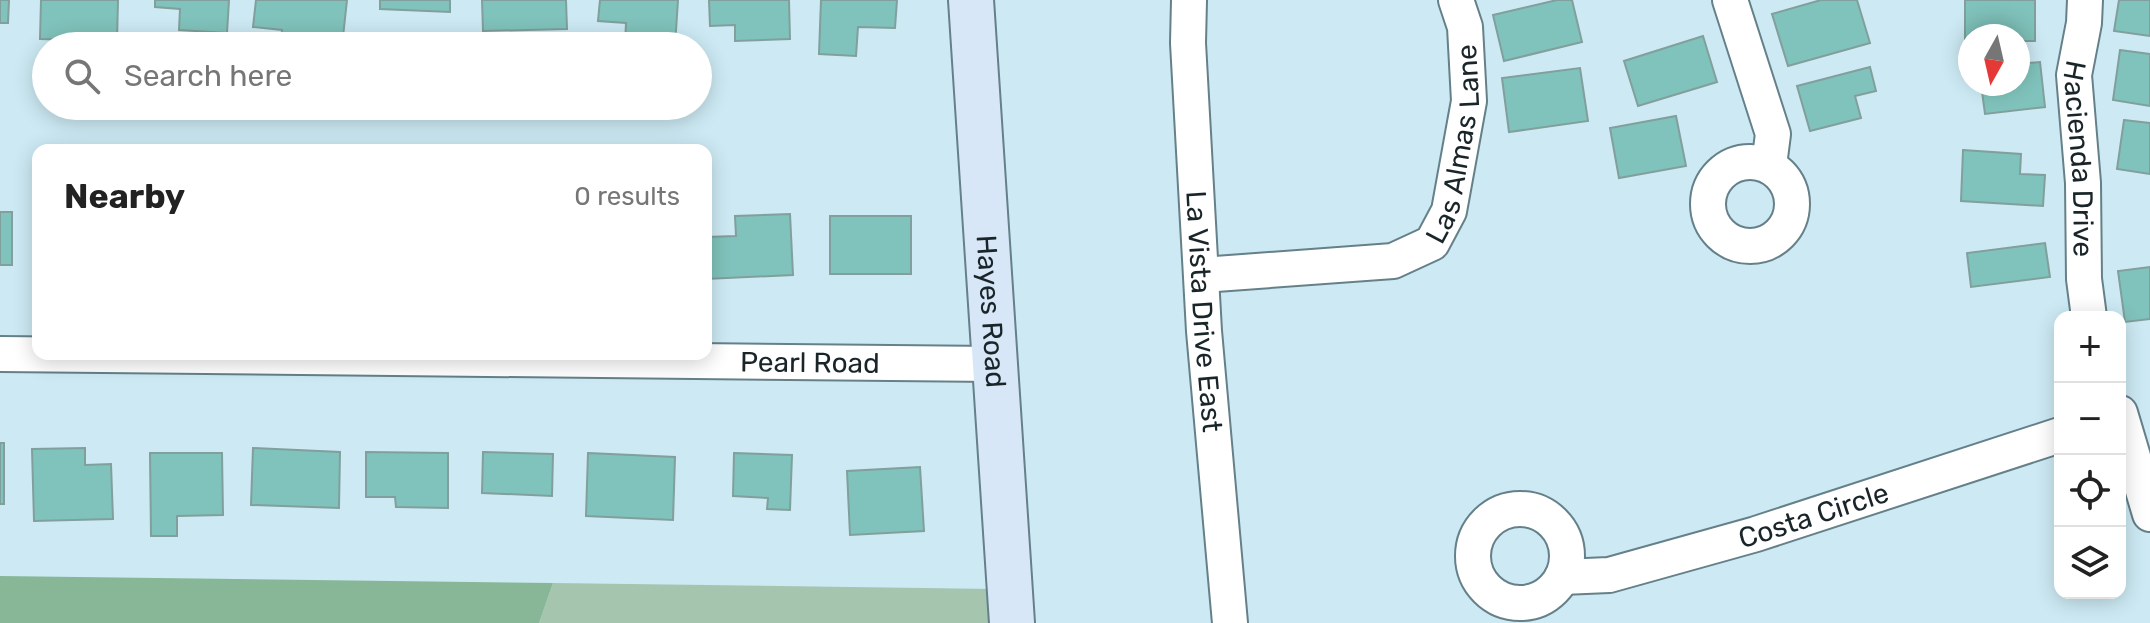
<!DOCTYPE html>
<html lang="en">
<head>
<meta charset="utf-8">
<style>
  body { margin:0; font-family:Rubik,sans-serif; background:#f6f6f6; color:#222 }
  .controls { position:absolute; right:24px; bottom:24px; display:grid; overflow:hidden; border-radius:16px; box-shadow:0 4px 20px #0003 }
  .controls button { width:72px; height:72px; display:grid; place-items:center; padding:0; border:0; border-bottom:2px solid #e0e0e0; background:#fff; color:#222; font:40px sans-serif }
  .compass { position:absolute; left:1958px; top:24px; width:72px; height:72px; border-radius:50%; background:#fff; box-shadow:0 4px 20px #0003; rotate:188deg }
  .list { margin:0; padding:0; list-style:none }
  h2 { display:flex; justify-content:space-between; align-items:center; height:104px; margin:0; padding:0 32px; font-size:34px }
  h2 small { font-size:26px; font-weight:400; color:#767676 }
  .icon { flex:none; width:44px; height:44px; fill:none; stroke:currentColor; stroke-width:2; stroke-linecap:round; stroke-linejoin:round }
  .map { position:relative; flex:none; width:2150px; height:623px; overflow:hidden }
  .search { position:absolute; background:#fff; box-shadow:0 4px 20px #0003; left:32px; top:32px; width:680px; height:88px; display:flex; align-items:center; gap:20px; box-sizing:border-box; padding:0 28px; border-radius:44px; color:#767676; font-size:30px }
  .panel { position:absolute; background:#fff; box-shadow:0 4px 20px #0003; left:32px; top:144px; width:680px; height:216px; border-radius:16px }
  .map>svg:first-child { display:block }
  .green { fill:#a5c5af }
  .forest { fill:#87b797 }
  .building { fill:#80c3bc; stroke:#819f9c; stroke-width:2 }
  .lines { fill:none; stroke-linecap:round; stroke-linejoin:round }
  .street-casing { stroke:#658089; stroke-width:38 }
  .secondary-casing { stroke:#658089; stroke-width:48 }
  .street { stroke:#fff; stroke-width:34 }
  .secondary { stroke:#d7e7f8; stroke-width:44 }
  .labels { text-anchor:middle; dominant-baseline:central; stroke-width:6; stroke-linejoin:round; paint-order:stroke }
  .street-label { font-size:28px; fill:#1a2529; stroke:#fff }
</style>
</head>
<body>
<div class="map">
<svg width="2150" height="623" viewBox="0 0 2150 623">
  <rect width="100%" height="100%" fill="#cdeaf4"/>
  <!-- green -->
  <path class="green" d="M553 583 994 589 996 623H539Z"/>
  <!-- forest -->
  <path class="forest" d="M0 576 553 583 539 623H0Z"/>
  <!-- building -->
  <path class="building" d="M0 0H9L8 23H0Z
    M41 0H118L117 41 40 39Z
    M155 0H229L227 33 179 30 180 9 155 7Z
    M256 0H347L342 46H280L282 30 253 27Z
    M380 0H450V12L380 9Z
    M482 0H566L567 29 483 31Z
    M600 0H678L675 46 625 44 626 23 598 21Z
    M709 0H789L790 39 735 41V25L710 26Z
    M821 0H897L895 28 858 27 856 56 819 54Z
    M1557 0H1572L1582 42 1504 61 1493 15Z
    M1821 0H1857L1870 43 1788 66 1772 14Z
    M1965 0H2035V41H2018V36H1970V42H1965Z
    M2119 0H2150V36L2114 31Z
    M1703 36 1717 82 1638 106 1624 61Z
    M2120 50 2150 54V106L2113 100Z
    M2040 62 2045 107 1985 114 1981 84H2018V64Z
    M1870 67 1876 91 1855 96 1861 118 1810 131 1797 86Z
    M1580 68 1588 121 1509 132 1502 78Z
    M1676 116 1686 166 1619 178 1610 128Z
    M2124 120 2150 123V174L2117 169Z
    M1963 150 2021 154 2020 174 2045 175 2043 206 1961 201Z
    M0 212H12V265H0Z
    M790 214 793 275 706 279V237L736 236 735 216Z
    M35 215H38V270H36Z
    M830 216H911V274H830Z
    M2045 243 2050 277 1971 287 1967 253Z
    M2150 267V319L2125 322 2118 271Z
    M0 443H4V504H0Z
    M85 448V465L111 464 113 519 34 521 32 449Z
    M253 448 340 452 339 508 251 505Z
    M366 452 448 453V508L396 507 395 497H366Z
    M483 452 553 454 552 496 482 493Z
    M150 453H222L223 515 177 516V536H151Z
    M588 453 675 457 673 520 586 516Z
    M734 453 792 455 790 510 767 509 768 498 733 496Z
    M920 467 924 531 850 535 847 471Z"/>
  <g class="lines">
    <!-- street casing -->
    <g class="street-casing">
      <g id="street">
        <path id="s1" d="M1189 0 1188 43 1204 331 1230 623"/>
        <path d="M1730 0 1773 134 1769 165"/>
        <path id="s2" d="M2085 0 2084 23 2074 75 2083 183 2084 279 2089 317"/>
        <circle cx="1750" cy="204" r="42"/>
        <path id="s3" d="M1202 275 1393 261 1432 243 1449 211 1469 101 1465 27 1456 0"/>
        <path id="s4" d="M0 354 995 364"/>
        <path d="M2120 413 2150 514"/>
        <circle cx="1520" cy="556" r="47"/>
        <path id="s5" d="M1562 577 1609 575 1756 534 2060 435"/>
      </g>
    </g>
    <!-- secondary casing -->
    <g class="secondary-casing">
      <g id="secondary">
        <path id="s6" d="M971 0 1012 623"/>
      </g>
    </g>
    <!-- street -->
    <use href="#street" class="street"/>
    <!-- secondary -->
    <use href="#secondary" class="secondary"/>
  </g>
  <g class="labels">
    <!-- street labels -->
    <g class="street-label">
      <text stroke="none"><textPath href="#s3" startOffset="338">Las Almas Lane</textPath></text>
      <text stroke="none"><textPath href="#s2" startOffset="160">Hacienda Drive</textPath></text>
      <text stroke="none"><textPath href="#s6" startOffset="312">Hayes Road</textPath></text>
      <text stroke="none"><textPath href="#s1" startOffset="312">La Vista Drive East</textPath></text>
      <text stroke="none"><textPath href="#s4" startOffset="810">Pearl Road</textPath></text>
      <text stroke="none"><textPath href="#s5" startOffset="260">Costa Circle</textPath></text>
    </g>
  </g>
</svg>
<div class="controls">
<button>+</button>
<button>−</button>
<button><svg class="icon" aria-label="locate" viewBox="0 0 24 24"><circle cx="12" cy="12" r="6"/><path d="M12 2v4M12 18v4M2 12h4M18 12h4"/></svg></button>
<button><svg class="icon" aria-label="layers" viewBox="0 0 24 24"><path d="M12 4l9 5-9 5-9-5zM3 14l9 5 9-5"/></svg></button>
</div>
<svg class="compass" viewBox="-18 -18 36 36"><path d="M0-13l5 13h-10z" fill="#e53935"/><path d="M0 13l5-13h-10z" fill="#767676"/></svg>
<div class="search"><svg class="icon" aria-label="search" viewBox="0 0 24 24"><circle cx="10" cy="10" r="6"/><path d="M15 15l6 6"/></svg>Search here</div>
<section class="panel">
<h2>Nearby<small>0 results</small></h2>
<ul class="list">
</ul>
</section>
</div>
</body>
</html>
